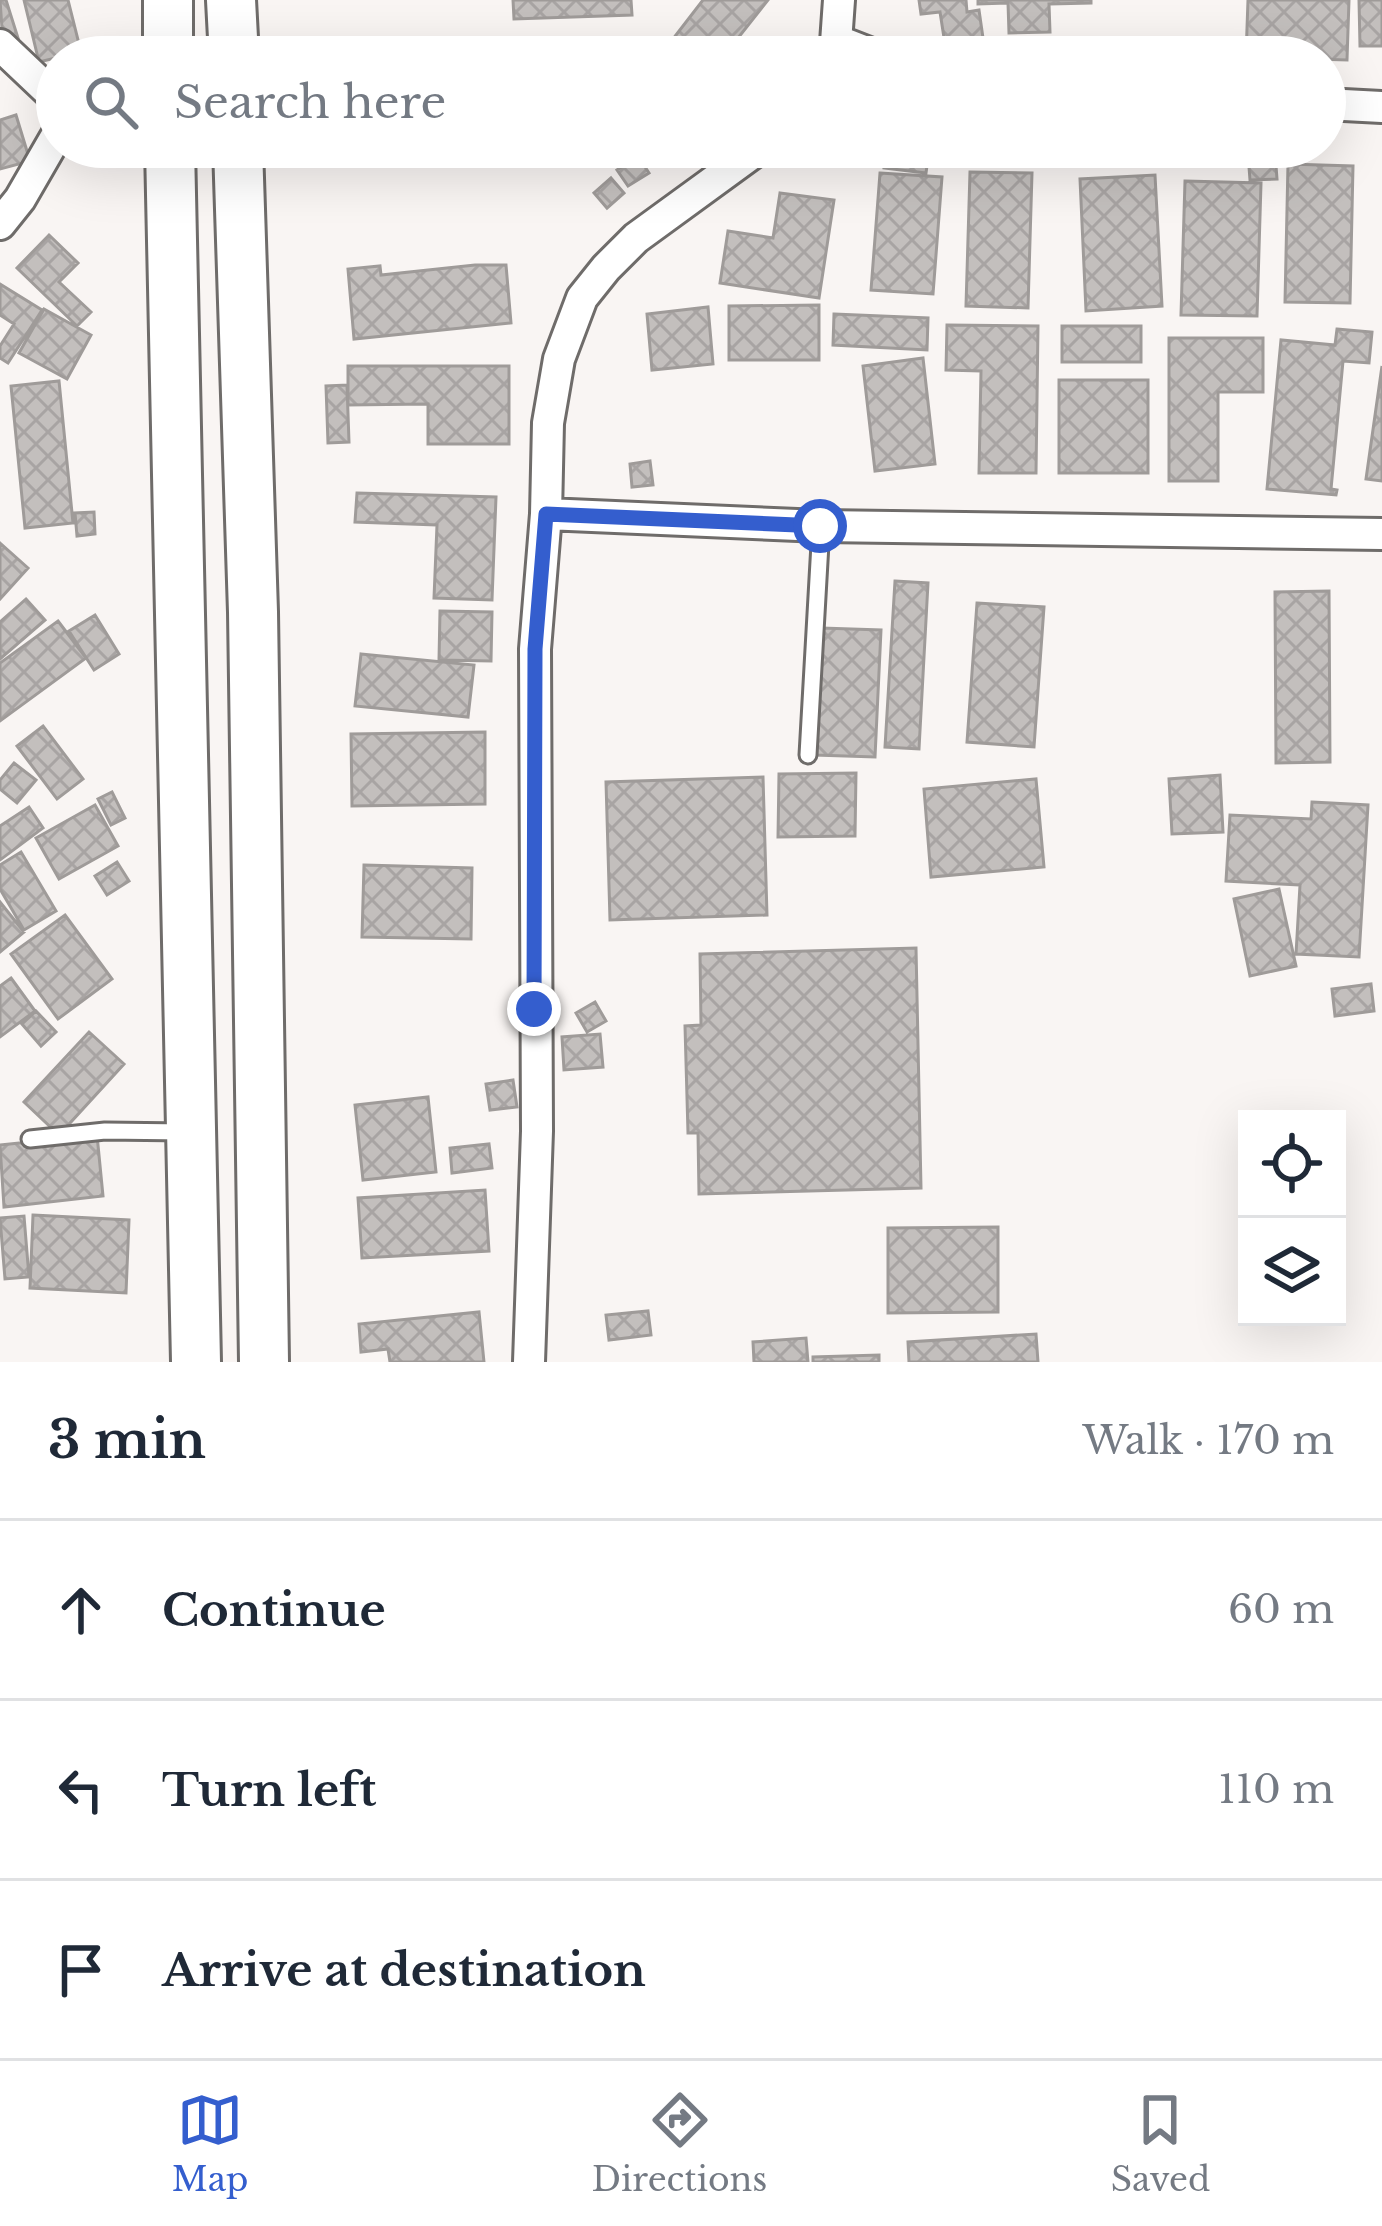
<!DOCTYPE html>
<html lang="en">
<head>
<meta charset="utf-8">
<style>
  body { margin:0; font-family:"Libre Baskerville",serif; background:#f2f2f3; color:#1f2937 }
  .controls { position:absolute; right:36px; bottom:36px; display:grid; overflow:hidden; border-radius:0px; box-shadow:0 12px 48px #0002 }
  .controls button { width:108px; height:108px; display:grid; place-items:center; padding:0; border:0; border-bottom:3px solid #e0e1e3; background:#fff; color:#1f2937; font:60px sans-serif }
  .stop { position:absolute; width:36px; height:36px; margin:-27px; border:9px solid #345ece; border-radius:50%; background:#fff }
  .stop.end { background:#345ece; border-color:#fff; box-shadow:0 3px 12px #0008 }
  .list { margin:0; padding:0; list-style:none }
  h2 { display:flex; justify-content:space-between; align-items:center; height:156px; margin:0; padding:0 48px; font-size:51px }
  h2 small { font-size:39px; font-weight:400; color:#747a83 }
  .list li { display:grid; grid-template-columns:78px 1fr auto; gap:36px; align-items:center; box-sizing:border-box; height:180px; padding:0 48px; border-top:3px solid #e0e1e3 }
  .list b { display:block; font-size:45px; white-space:nowrap }
  .list em { font-size:39px; font-style:normal; color:#747a83 }
  .icon { flex:none; width:66px; height:66px; fill:none; stroke:currentColor; stroke-width:2; stroke-linecap:round; stroke-linejoin:round }
  .map { position:relative; flex:none; width:1382px; height:1362px; overflow:hidden }
  .search { position:absolute; background:#fff; box-shadow:0 12px 48px #0002; left:36px; right:36px; top:36px; height:132px; display:flex; align-items:center; gap:30px; box-sizing:border-box; padding:0 42px; border-radius:66px; color:#747a83; font-size:45px }
  .sheet { height:696px; background:#fff }
  nav { display:flex; justify-content:space-around; align-items:center; box-sizing:border-box; height:168px; border-top:3px solid #e0e1e3; background:#fff; font-size:33px; color:#747a83 }
  nav a { display:grid; justify-items:center; gap:6px }
  nav .on { color:#345ece }
  .map>svg:first-child { display:block }
  .building { fill:url(#building-cross-hatch); stroke:#9f9b99; stroke-width:3 }
  .lines { fill:none; stroke-linecap:round; stroke-linejoin:round }
  .service-casing { stroke:#6f6c6a; stroke-width:21 }
  .minor-casing { stroke:#6f6c6a; stroke-width:36 }
  .primary-casing { stroke:#6f6c6a; stroke-width:54 }
  .service { stroke:#fff; stroke-width:15 }
  .minor { stroke:#fff; stroke-width:30 }
  .primary { stroke:#fff; stroke-width:48 }
  .route { stroke:#345ece; stroke-width:15 }
</style>
</head>
<body>
<div class="map">
<svg width="1382" height="1362" viewBox="0 0 1382 1362">
  <defs>
    <pattern id="building-cross-hatch" width="8" height="8" patternUnits="userSpaceOnUse" patternTransform="scale(3)"><rect width="8" height="8" fill="#c3bfbd"/><path d="M0 0l8 8M0 8l8-8" fill="none" stroke="#a8a4a3"/></pattern>
  </defs>
  <rect width="100%" height="100%" fill="#f9f5f3"/>
  <!-- building -->
  <path class="building" d="M0 0H6L18 38 3 43Z
    M24 0H68L81 52 39 62Z
    M513 0H631L632 15 514 19Z
    M703 0H768L723 57H659Z
    M919 0H966L967 12 979 10 983 38 945 44 940 12 921 14Z
    M978 0H1091V3L1049 4 1050 32 1009 33 1008 3 978 4Z
    M1248 0H1349L1347 60 1246 57Z
    M1359 0H1382V46H1360Z
    M16 115 30 161 0 169V120Z
    M886 152 928 158 926 173 884 168Z
    M1275 152 1277 179 1250 180 1248 154Z
    M638 156 649 173 628 186 617 170Z
    M1288 164 1353 166 1350 303 1285 302Z
    M970 172 1032 173 1028 308 966 306Z
    M880 173 942 177 933 294 871 290Z
    M1155 175 1162 306 1086 311 1080 179Z
    M611 178 624 193 607 208 594 193Z
    M1185 181 1261 183 1257 316 1181 315Z
    M780 193 834 200 819 298 720 283 728 231 773 238Z
    M49 235 78 263 59 282 91 312 77 326 17 268Z
    M475 265H506L511 323 354 339 348 269 380 266 381 275Z
    M0 284 42 310 8 363 0 358V346L14 324 0 315Z
    M819 305V360H729V306Z
    M708 307 713 364 652 370 647 314Z
    M44 309 91 335 67 379 19 353Z
    M834 314 928 318 927 350 833 345Z
    M947 325 1038 326 1036 473H979L981 371 946 370Z
    M1062 326H1141V362H1062Z
    M1337 329 1372 332 1369 363 1343 361 1331 489 1337 490 1336 495 1267 489 1281 340 1335 345Z
    M1169 338H1263V392H1218V481H1169Z
    M923 358 935 464 875 471 863 366Z
    M348 366H509V444H428V404L348 405Z
    M1382 366V481L1366 479Z
    M1059 380H1148V473H1059Z
    M59 381 73 523 25 528 11 386Z
    M347 385 349 442 328 443 326 386Z
    M650 461 653 485 632 487 630 464Z
    M357 493 496 497 492 600 434 598 437 525 355 522Z
    M94 512 95 534 77 536 75 513Z
    M0 543 28 568 0 599Z
    M895 581 928 583 919 749 885 747Z
    M1329 591 1330 762 1276 763 1275 592Z
    M26 599 45 620 0 659V622Z
    M977 603 1044 607 1034 747 967 742Z
    M440 611 492 612 491 661 439 660Z
    M95 615 119 654 94 670 69 631Z
    M58 621 86 658 0 721V663Z
    M821 628 881 630 875 757 815 755Z
    M361 654 474 665 468 717 355 706Z
    M43 726 83 779 57 799 17 746Z
    M485 732V804L352 806 351 734Z
    M14 763 36 780 17 803 0 789V780Z
    M856 773 855 836 778 837 779 774Z
    M1220 775 1223 832 1172 834 1169 779Z
    M763 777 767 915 610 920 606 782Z
    M1036 779 1044 867 931 877 924 789Z
    M112 792 125 818 111 825 98 799Z
    M1312 802 1368 805 1359 957 1296 954 1300 885 1226 881 1230 815 1311 819Z
    M95 805 118 846 59 879 36 838Z
    M29 807 43 828 0 860V826Z
    M21 852 56 911 24 930 0 889V865Z
    M117 862 129 881 107 895 95 876Z
    M364 865 472 868 471 939 362 937Z
    M1279 889 1296 966 1250 976 1234 899Z
    M0 902 24 932 0 952Z
    M65 915 112 979 58 1019 11 954Z
    M916 948 921 1188 699 1194 698 1133H688L685 1026 701 1025 700 954Z
    M11 978 35 1011 0 1037V986Z
    M1371 984 1374 1011 1335 1016 1332 989Z
    M595 1002 606 1021 587 1032 576 1013Z
    M36 1011 56 1032 41 1046 22 1024Z
    M89 1032 124 1064 59 1135 24 1102Z
    M600 1034 603 1067 564 1070 562 1037Z
    M513 1080 517 1107 490 1110 486 1084Z
    M428 1097 436 1172 363 1180 355 1105Z
    M97 1135 103 1196 4 1207 0 1145Z
    M489 1144 492 1168 452 1173 450 1148Z
    M485 1190 489 1251 362 1258 358 1198Z
    M33 1215 129 1220 126 1293 30 1288Z
    M24 1216 29 1277 5 1279 0 1218Z
    M998 1227V1312L888 1313V1228Z
    M648 1311 651 1335 609 1340 606 1315Z
    M479 1312 484 1362H390L388 1349 361 1352 359 1324Z
    M1036 1334 1038 1362H909L908 1342Z
    M806 1338 808 1362H754L753 1342Z
    M879 1355V1362H813V1357Z"/>
  <g class="lines">
    <!-- service casing -->
    <g class="service-casing">
      <path id="service" d="M808 755 821 526
        M30 1139 105 1131 186 1132"/>
    </g>
    <!-- minor casing -->
    <g class="minor-casing">
      <path id="minor" d="M838 41 879 57
        M0 45 57 99
        M835 57 839 0
        M1325 104 1382 107
        M0 224 20 199 57 135
        M546 514 821 526 1382 534
        M529 1362 537 1131 535 649 546 514 548 423 559 359 582 298 606 268 636 238 761 147"/>
    </g>
    <!-- primary casing -->
    <g class="primary-casing">
      <path id="primary" d="M231 0 234 57
        M168 57V0
        M170 147 196 1362
        M238 147 253 612 264 1362"/>
    </g>
    <!-- service -->
    <use href="#service" class="service"/>
    <!-- minor -->
    <use href="#minor" class="minor"/>
    <!-- primary -->
    <use href="#primary" class="primary"/>
  </g>
  <g class="lines">
    <!-- route -->
    <path class="route" d="M534 1009 535 649 546 514 820 526"/>
  </g>
</svg>
<div class="controls">
<button><svg class="icon" aria-label="locate" viewBox="0 0 24 24"><circle cx="12" cy="12" r="6"/><path d="M12 2v4M12 18v4M2 12h4M18 12h4"/></svg></button>
<button><svg class="icon" aria-label="layers" viewBox="0 0 24 24"><path d="M12 4l9 5-9 5-9-5zM3 14l9 5 9-5"/></svg></button>
</div>
<div class="stop" style="left:820px;top:526px"></div>
<div class="stop end" style="left:534px;top:1009px"></div>
<div class="search"><svg class="icon" aria-label="search" viewBox="0 0 24 24"><circle cx="10" cy="10" r="6"/><path d="M15 15l6 6"/></svg>Search here</div>
</div>
<section class="sheet">
<h2>3 min<small>Walk · 170 m</small></h2>
<ul class="list">
<li><svg class="icon" aria-label="ahead" viewBox="0 0 24 24"><path d="M12 20V5M6 11l6-6 6 6"/></svg><div><b>Continue</b></div><em>60 m</em></li>
<li><svg class="icon" aria-label="left" viewBox="0 0 24 24"><path d="M17 20v-9H6M10 6l-5 5 5 5"/></svg><div><b>Turn left</b></div><em>110 m</em></li>
<li><svg class="icon" aria-label="arrive" viewBox="0 0 24 24"><path d="M6 21V4h12l-3 4 3 4H6"/></svg><div><b>Arrive at destination</b></div></li>
</ul>
</section>
<nav>
<a class="on"><svg class="icon" aria-label="map" viewBox="0 0 24 24"><path d="M3 6l6-2 6 2 6-2v14l-6 2-6-2-6 2zM9 4v14M15 6v14"/></svg>Map</a>
<a><svg class="icon" aria-label="directions" viewBox="0 0 24 24"><path d="M12 3l9 9-9 9-9-9zM9 14v-3h6M13 9l2 2-2 2"/></svg>Directions</a>
<a><svg class="icon" aria-label="saved" viewBox="0 0 24 24"><path d="M7 4h10v16l-5-4-5 4z"/></svg>Saved</a>
</nav>
</body>
</html>
